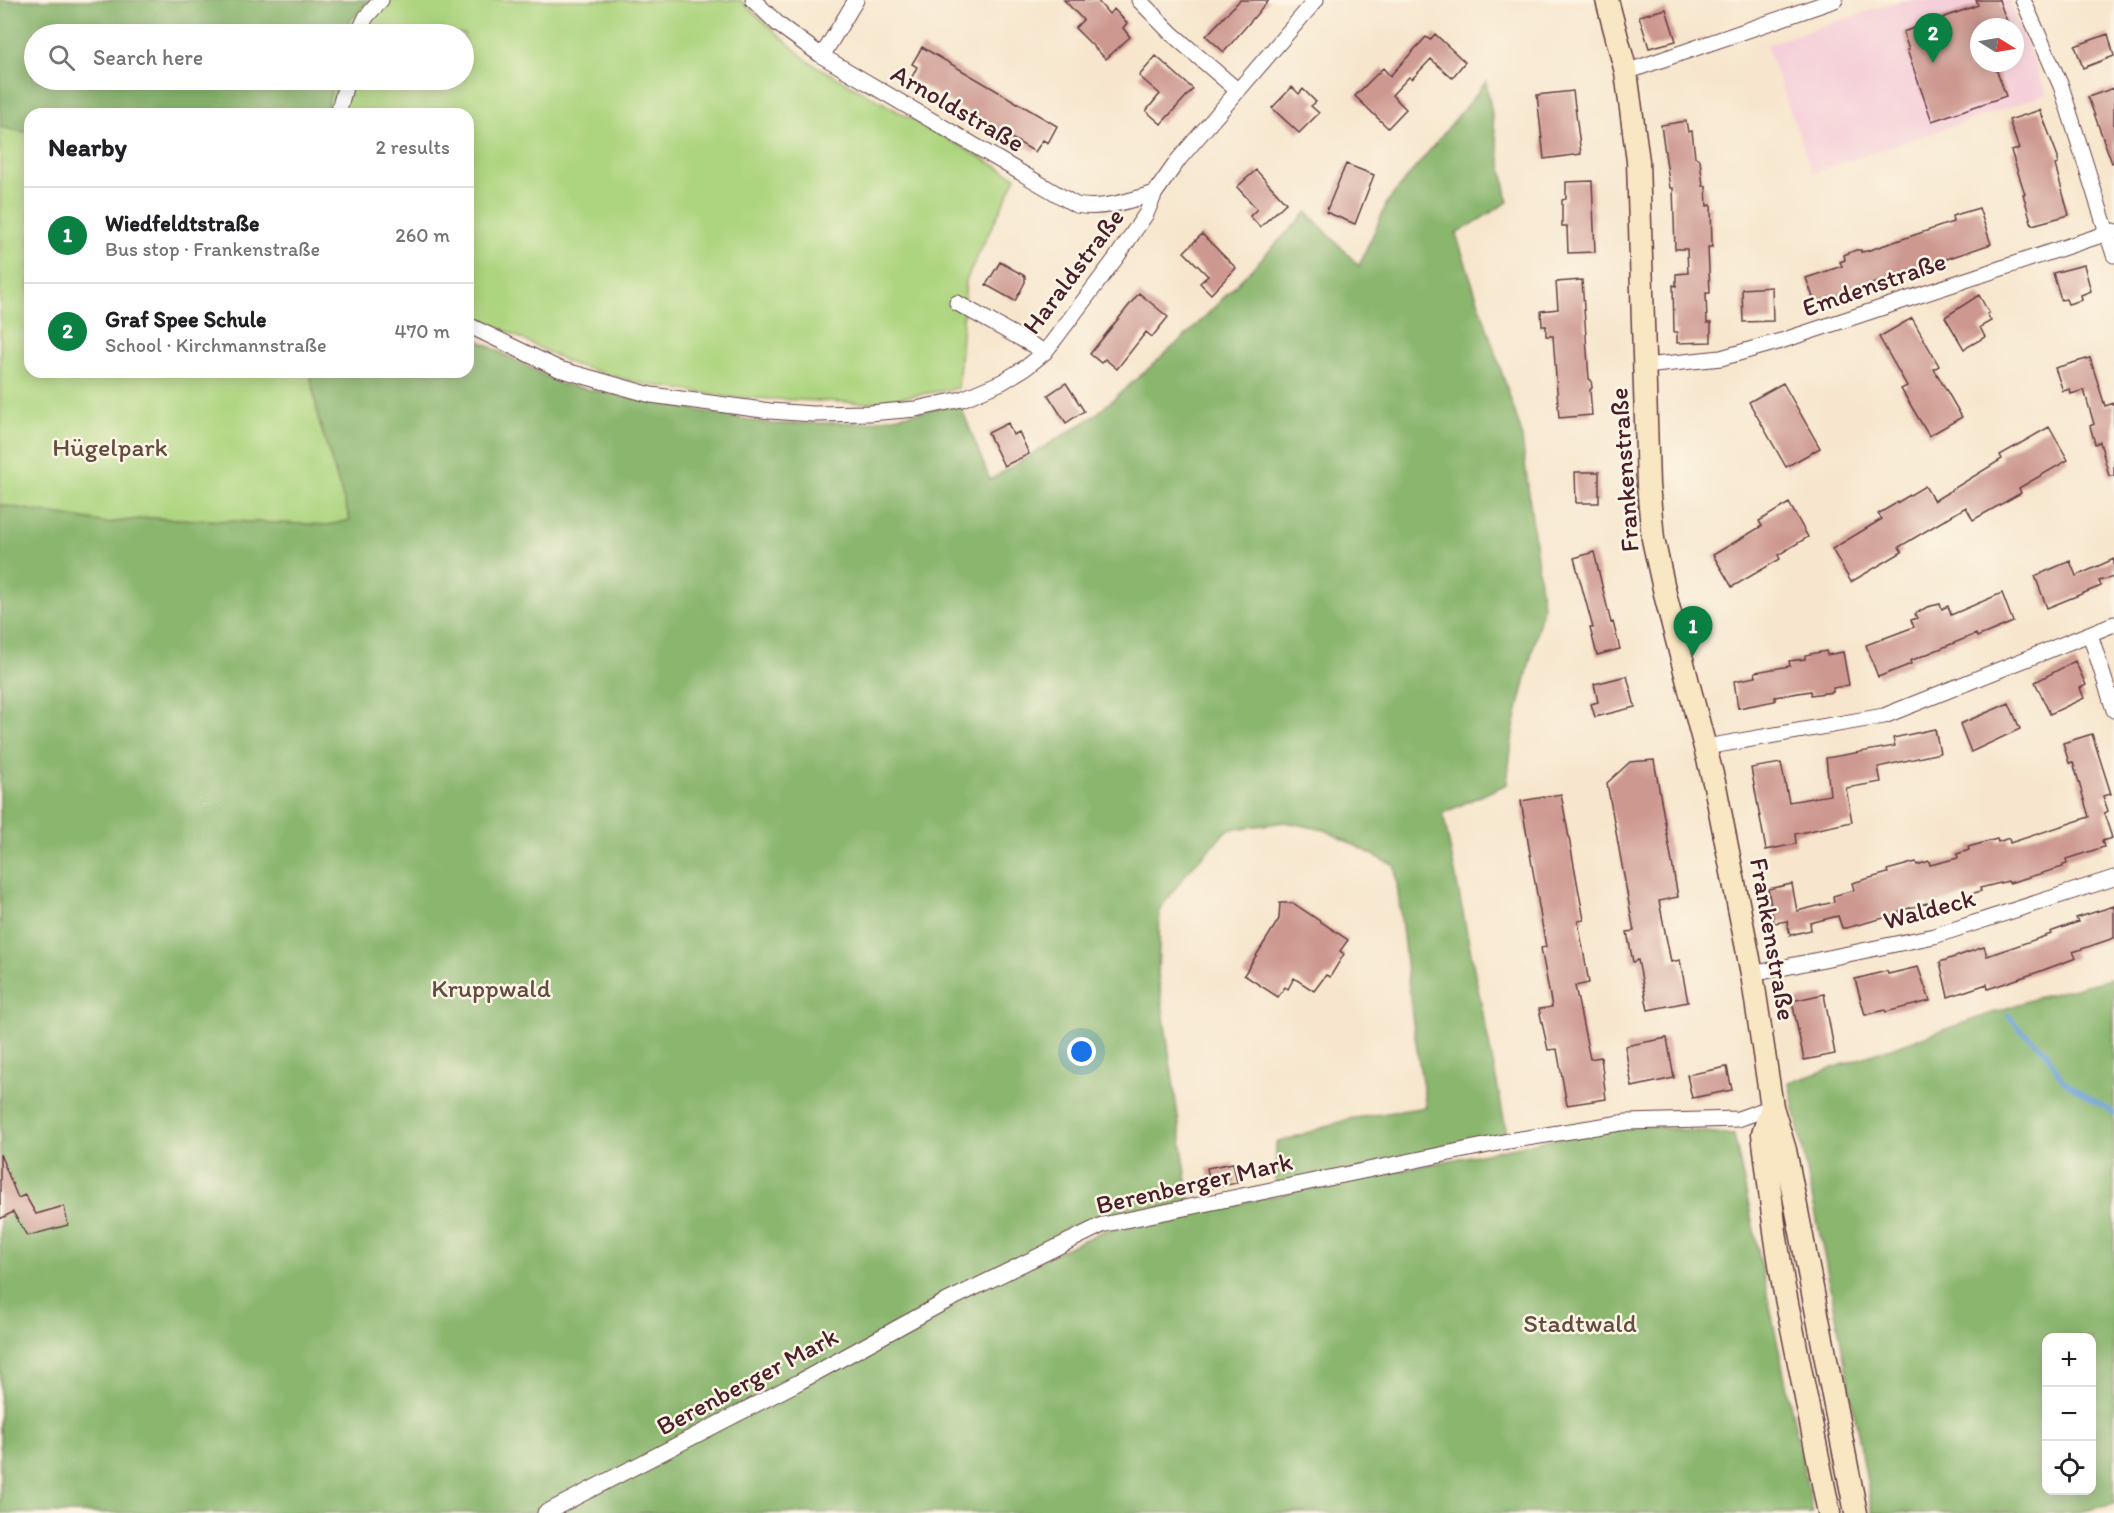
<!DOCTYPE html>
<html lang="en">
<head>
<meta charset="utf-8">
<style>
  body { margin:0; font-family:Itim,sans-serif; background:#f2f2f2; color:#202124 }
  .controls { position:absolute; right:18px; bottom:18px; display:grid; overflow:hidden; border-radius:12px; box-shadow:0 3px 15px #0003 }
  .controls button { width:54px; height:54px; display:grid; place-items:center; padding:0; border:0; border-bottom:2px solid #e0e0e0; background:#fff; color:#202124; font:30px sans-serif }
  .compass { position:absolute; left:1970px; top:18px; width:54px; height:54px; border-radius:50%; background:#fff; box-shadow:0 3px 15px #0003; rotate:101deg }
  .you { position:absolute; left:1082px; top:1052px; width:21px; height:21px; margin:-15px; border:4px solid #fff; border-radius:50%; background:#1a73e8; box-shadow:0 0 0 9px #1a73e833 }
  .badge { display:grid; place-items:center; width:39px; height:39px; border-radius:50%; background:#0b8043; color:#fff; font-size:20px; font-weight:700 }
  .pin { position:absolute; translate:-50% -50px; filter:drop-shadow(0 2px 3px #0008) }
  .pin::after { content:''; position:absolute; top:32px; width:21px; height:18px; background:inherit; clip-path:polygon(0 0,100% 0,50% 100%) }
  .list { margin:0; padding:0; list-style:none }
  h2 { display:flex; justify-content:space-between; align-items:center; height:78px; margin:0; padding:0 24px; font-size:26px }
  h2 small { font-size:20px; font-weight:400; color:#757577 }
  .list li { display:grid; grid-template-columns:39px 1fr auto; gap:18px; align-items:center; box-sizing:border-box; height:96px; padding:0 24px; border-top:2px solid #e0e0e0 }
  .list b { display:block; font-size:22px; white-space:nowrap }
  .list p { margin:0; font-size:20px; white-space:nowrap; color:#757577 }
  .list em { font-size:20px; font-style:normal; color:#757577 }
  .icon { flex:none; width:33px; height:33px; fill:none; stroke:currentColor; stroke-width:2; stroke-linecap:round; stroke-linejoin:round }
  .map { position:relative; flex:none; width:2114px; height:1513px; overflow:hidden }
  .search { position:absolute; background:#fff; box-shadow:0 3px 15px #0003; left:24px; top:24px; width:450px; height:66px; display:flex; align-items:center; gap:15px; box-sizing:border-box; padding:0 21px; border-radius:33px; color:#757577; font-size:22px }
  .panel { position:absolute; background:#fff; box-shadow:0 3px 15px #0003; left:24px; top:108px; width:450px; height:270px; border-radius:18px }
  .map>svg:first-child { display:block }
  .built { fill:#f5cfd9; fill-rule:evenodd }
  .green { fill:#add57f; stroke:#7c7a55; stroke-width:1.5 }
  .forest { fill:#8ab66e; stroke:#6a6a4c; stroke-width:1.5; fill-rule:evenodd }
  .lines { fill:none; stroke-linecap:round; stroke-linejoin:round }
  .stream { stroke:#6ba1d8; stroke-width:5 }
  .building { fill:#cd9890 }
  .street-casing { stroke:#643d43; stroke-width:17 }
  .secondary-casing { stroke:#643d43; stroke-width:25 }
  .street { stroke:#fff; stroke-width:15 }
  .secondary { stroke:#f9e7c3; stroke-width:22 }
  .labels { text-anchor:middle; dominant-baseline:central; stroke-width:5; stroke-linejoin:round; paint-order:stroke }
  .street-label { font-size:26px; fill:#4a1f2b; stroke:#fcf5e5 }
  .park-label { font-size:26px; fill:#634c40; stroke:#fcf5e5 }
</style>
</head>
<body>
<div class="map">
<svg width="2114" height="1513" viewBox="0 0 2114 1513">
  <rect width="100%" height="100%" fill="#fcf5e5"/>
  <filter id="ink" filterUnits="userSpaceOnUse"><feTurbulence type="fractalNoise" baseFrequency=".0167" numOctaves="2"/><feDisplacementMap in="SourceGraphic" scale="12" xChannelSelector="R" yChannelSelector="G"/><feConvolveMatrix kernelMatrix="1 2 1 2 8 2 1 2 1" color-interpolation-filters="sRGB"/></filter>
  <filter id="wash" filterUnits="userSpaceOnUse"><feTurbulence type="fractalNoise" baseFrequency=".008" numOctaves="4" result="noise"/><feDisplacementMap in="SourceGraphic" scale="24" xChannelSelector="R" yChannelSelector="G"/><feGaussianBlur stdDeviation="1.35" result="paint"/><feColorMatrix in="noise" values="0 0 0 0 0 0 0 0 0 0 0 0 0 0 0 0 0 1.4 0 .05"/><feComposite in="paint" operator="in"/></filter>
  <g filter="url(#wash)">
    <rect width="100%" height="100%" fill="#f7e6cd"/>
    <!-- built -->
    <path class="built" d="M1902 0H2009L2047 94 1813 173 1766 45ZM1979 27H2015V63H1979Z"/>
    <!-- green -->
    <path class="green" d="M369 0H740L809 62 1016 177 966 280 958 388 869 403 729 397 638 383 572 364 468 312V114H325L334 80H464V34H346L350 20Z
      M0 127 30 133V372H310L319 421 351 520 329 525 148 518 107 523 0 505Z"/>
    <!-- forest -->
    <path class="forest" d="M0 0H369L350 20 346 34H34V80H334L325 114H30V133L0 127Z
      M1486 82 1508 202 1456 234 1521 431 1543 607 1513 731 1507 784 1443 813 1508 1139 1275 1187 1276 1143 1349 1119 1426 1107 1413 1024 1395 866 1325 830 1285 822 1228 830 1189 870 1160 909 1158 974 1190 1203 1101 1221 941 1306 1103 1231 1627 1124 1734 1135 1813 1513H0V505L107 523 148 518 329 525 350 520 319 421 310 372H468V335L561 384 770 424 868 422 960 404 990 480 1093 417 1191 331 1307 212 1359 266 1388 201Z
      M2114 978V1504L2075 1513H1873L1831 1289 1789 1083 2036 998ZM2046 1338H2092V1490H2046Z"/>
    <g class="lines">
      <!-- stream -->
      <path class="stream" d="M2008 1015 2021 1030 2045 1050 2063 1081 2114 1113"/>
    </g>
    <g id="blocks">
      <!-- building -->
      <path class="building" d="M1064 0H1097L1109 14 1114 9 1127 23 1123 28 1130 37 1106 59 1075 28 1083 20Z
        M1240 0H1269L1224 52 1206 36Z
        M1976 0H1999L2009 27H1979V63H1994L2006 96 1932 121 1907 50H1909L1903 32 1978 5Z
        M1666 9 1676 41 1649 48 1639 16Z
        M1435 34 1465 62 1452 78 1431 59 1412 79 1409 77 1392 95 1406 109 1388 128 1355 96 1383 68 1390 76 1426 37 1430 40Z
        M2108 34 2114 56 2083 68 2075 46Z
        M922 47 1057 126 1048 143 1043 140 1035 152 911 79 917 67 912 64Z
        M1156 56 1193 89 1161 124 1146 111 1160 94 1139 76Z
        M1292 87 1299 94 1303 89 1316 102 1311 106 1319 113 1299 133 1272 108Z
        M2114 88V162L2112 163 2088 97Z
        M1573 91 1581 154 1544 159 1537 95Z
        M2040 110 2058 157V164L2055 165 2069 215 2032 225 2023 194H2025L2011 151 2019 149 2009 120Z
        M1686 121 1688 132 1692 131 1695 157 1700 160 1703 186H1706L1707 206 1711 205 1712 247H1708L1710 293H1706L1707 323H1711V342L1677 343V332H1674L1673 285 1676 286V274L1688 273 1687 249H1675L1673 188H1670L1661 125Z
        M1346 164 1374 175 1355 224 1326 212Z
        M1256 170 1286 203 1260 227 1250 216 1257 209 1237 187Z
        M1592 181 1595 252 1568 253 1567 226H1562V200L1566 199V182Z
        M1979 208 1991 244 1908 272 1909 274 1895 279 1894 277 1815 303 1806 278 1842 266 1840 262 1845 260 1844 255 1856 250H1861V252L1867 251 1953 222 1952 216Z
        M1202 234 1236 268 1211 294 1200 283 1208 276 1184 252Z
        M1000 262 1025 276V282L1015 301 986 285Z
        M2084 265 2091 291 2081 295 2082 300 2068 304 2066 299 2061 300 2053 273Z
        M1582 280 1589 379 1591 380 1592 388 1590 390 1592 415 1559 418 1553 336H1546V326H1542L1541 311 1558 309 1556 282Z
        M1772 287 1773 321 1743 322 1742 289Z
        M1139 293 1168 317 1152 337 1146 332 1117 369 1105 359 1101 363 1090 354Z
        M1979 295 1989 313 1987 314 1991 321 1980 327 1985 337 1964 349 1945 317Z
        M1912 318 1939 366 1934 369 1962 417 1929 436 1901 389 1907 386 1879 337Z
        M2090 358 2105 406 2114 403V476H2109L2100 442 2095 444 2090 426 2094 424 2084 390 2071 394 2070 389 2063 391 2055 368Z
        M1066 383 1084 411 1066 423 1048 395Z
        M1783 383 1820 448 1786 467 1749 402Z
        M1008 423 1013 435 1019 432 1029 454 1004 466 988 433Z
        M2049 427 2068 460 2019 488 2021 493 1973 520 1966 507 1899 547 1902 552 1851 582 1832 549 1882 519 1878 514 1925 486 1934 501 2002 459 2000 455Z
        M1575 472H1599V503H1576Z
        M1789 503 1808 537 1778 555 1780 559 1732 587 1713 555 1762 526 1759 521Z
        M1594 552 1611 623 1613 622 1620 649 1597 655 1590 628H1593L1574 558Z
        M2114 559V577L2099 581 2101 586 2047 608 2035 576 2070 561 2076 576Z
        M2002 593 2013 622 1977 637 1976 634 1910 661 1911 664 1878 677 1866 645 1914 627 1911 620 1917 618 1915 614 1927 607 1940 604 1942 609 1948 606 1951 615Z
        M1826 651 1827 655 1843 652 1849 685 1833 688V692L1811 695V691L1775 697V701L1738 708 1734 681 1756 677 1755 672 1790 666 1789 661 1805 659V655Z
        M2075 661 2086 685 2080 688 2084 698 2050 714 2035 682Z
        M1627 676 1635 707 1595 717 1591 704 1598 702 1594 684Z
        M2009 703 2020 729 1971 752 1960 724Z
        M1935 729 1940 753 1878 767 1881 782 1846 788 1852 822 1795 834 1796 844 1766 850 1751 768 1781 763 1789 802 1830 795 1826 758 1895 746 1893 738Z
        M2092 734 2111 794 2103 796 2108 811 2104 813 2112 838 2102 841 2104 847 2066 859 2067 864 2063 865V867L2009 883 2008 881 1980 888 1981 891 1927 906V903L1899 911V914L1846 928H1842L1838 916 1810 923 1811 930 1790 935 1787 921 1774 923 1768 889 1792 884 1797 911 1834 902 1833 896 1854 890 1852 883 1888 873 1887 870 1916 862 1917 865 1929 861 1930 865 1958 858 1957 854 1969 850 1968 847 1997 839 1998 842 2009 838 2010 843 2089 817 2073 762 2069 763 2063 743Z
        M1654 760 1678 897 1659 901 1671 962 1680 960 1688 1002 1648 1010 1638 960 1633 962 1627 932 1634 931 1607 783 1630 762Z
        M1561 794 1584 920 1578 921 1589 983 1575 986 1590 1059 1601 1057 1606 1099 1567 1105 1557 1049 1548 1050 1539 1009 1552 1007 1541 948 1546 947 1521 801Z
        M1280 903H1293L1348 940 1340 951 1344 954 1330 977 1326 975 1314 991 1294 978 1288 989 1285 987 1278 997 1244 975 1279 919Z
        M2114 906V938L2073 952 2076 958 2038 972 1988 989 1987 984 1948 997 1940 962 1984 947 1987 956 2051 934 2050 932 2078 922 2076 918Z
        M1918 967 1930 1001 1886 1012 1885 1010 1865 1015 1855 979 1887 971 1888 974Z
        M1824 994 1835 1054 1804 1060 1792 1001Z
        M1667 1038 1674 1078 1632 1087 1625 1046Z
        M1727 1067 1732 1090 1692 1098 1687 1075Z
        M0 1154 18 1198 25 1195 36 1214 64 1206 68 1225 27 1236 13 1212 0 1219Z
        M1233 1163 1237 1183 1211 1188 1207 1168Z"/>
    </g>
  </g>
  <g filter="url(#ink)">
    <use href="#blocks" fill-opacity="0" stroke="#643d43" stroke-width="1.5"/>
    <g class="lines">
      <!-- street casing -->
      <g class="street-casing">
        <path id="street" d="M753 0 779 25 822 56 1076 205C1104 210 1128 201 1155 193
          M1139 0 1171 33 1238 91
          M2023 0 2061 86 2114 255
          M358 34 366 17 381 0
          M822 56 856 0
          M1626 72 1835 0
          M338 114 347 80
          M957 303 1045 352
          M468 325 559 369 651 395 770 411 813 414 870 413 916 409 962 399 1002 382 1028 366 1045 352 1116 258 1146 214 1155 193 1179 159 1316 0
          M1645 366 1721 358 1781 341 2114 231
          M2090 634 2114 710
          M1706 747 1884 716 2114 624
          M1752 974 1934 936 2114 878
          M545 1513 801 1381 941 1304 1102 1225 1508 1141 1627 1122 1738 1119 1772 1107"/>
      </g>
      <!-- secondary casing -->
      <g class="secondary-casing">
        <path id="secondary" d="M1607 0 1626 72 1638 161 1648 485 1653 539 1666 598 1715 786 1752 974 1772 1107 1785 1150 1856 1513
          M1772 1107 1763 1134 1775 1232 1783 1283 1829 1513"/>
      </g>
      <!-- street -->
      <use href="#street" class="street"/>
      <!-- secondary -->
      <use href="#secondary" class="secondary"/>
    </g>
  </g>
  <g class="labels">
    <!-- street labels -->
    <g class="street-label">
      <text transform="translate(958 108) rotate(30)">Arnoldstraße</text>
      <text transform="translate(1073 271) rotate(-53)">Haraldstraße</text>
      <text transform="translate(1874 284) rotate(-19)">Emdenstraße</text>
      <text transform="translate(1624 470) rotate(-94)">Frankenstraße</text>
      <text transform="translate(1929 909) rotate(-15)">Waldeck</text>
      <text transform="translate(1773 939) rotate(80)">Frankenstraße</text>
      <text transform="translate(1194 1183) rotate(-13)">Berenberger Mark</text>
      <text transform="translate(747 1381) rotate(-28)">Berenberger Mark</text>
    </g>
    <!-- park labels -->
    <g class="park-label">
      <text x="110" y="447">Hügelpark</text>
      <text x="491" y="988">Kruppwald</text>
      <text x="1580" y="1323">Stadtwald</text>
    </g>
  </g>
</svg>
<div class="controls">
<button>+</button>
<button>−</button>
<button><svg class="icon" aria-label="locate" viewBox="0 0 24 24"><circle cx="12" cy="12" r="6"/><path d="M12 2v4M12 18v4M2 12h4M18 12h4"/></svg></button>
</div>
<svg class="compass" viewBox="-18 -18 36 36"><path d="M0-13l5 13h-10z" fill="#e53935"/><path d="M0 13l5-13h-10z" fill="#757577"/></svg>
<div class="you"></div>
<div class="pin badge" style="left:1693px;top:656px">1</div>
<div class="pin badge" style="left:1933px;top:63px">2</div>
<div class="search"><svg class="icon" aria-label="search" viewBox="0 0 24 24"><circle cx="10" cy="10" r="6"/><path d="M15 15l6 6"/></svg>Search here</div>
<section class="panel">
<h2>Nearby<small>2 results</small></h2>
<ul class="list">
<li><span class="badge">1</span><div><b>Wiedfeldtstraße</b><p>Bus stop · Frankenstraße</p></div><em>260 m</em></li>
<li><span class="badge">2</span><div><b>Graf Spee Schule</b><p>School · Kirchmannstraße</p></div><em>470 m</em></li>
</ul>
</section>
</div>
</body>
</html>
